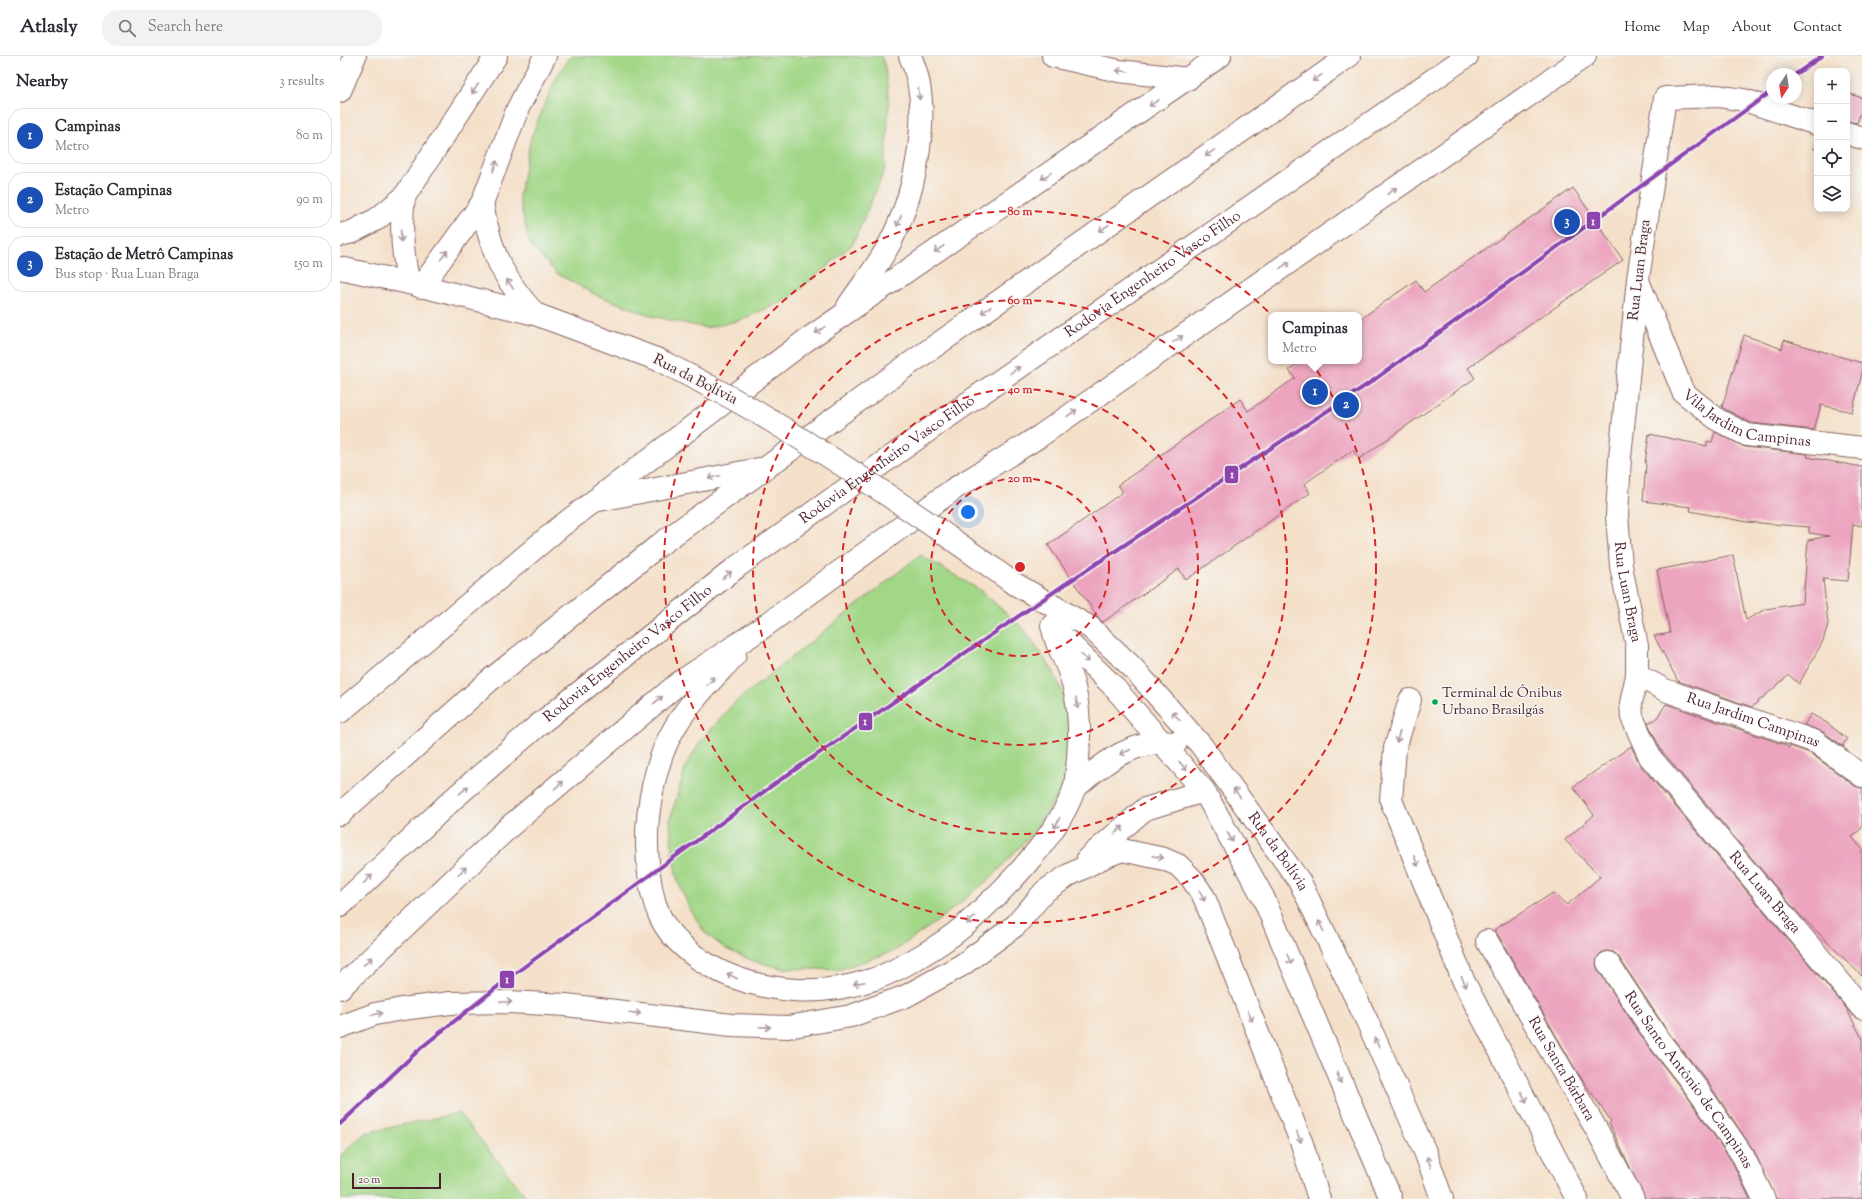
<!DOCTYPE html>
<html lang="en">
<head>
<meta charset="utf-8">
<style>
  body { margin:0; font-family:"Sorts Mill Goudy",serif; background:#f2f2f3; color:#2b2b33 }
  .controls { position:absolute; right:12px; top:12px; display:grid; overflow:hidden; border-radius:8px; box-shadow:0 2px 10px #0003 }
  .controls button { width:36px; height:36px; display:grid; place-items:center; padding:0; border:0; border-bottom:1px solid #e1e1e2; background:#fff; color:#2b2b33; font:20px sans-serif }
  .compass { position:absolute; left:1426px; top:12px; width:36px; height:36px; border-radius:50%; background:#fff; box-shadow:0 2px 10px #0003; rotate:192deg }
  .scale { position:absolute; left:12px; bottom:10px; width:89px; box-sizing:border-box; padding-left:4px; border:2px solid #4a1f2b; border-top:0; font-size:11px; line-height:14px; white-space:nowrap; color:#4a1f2b; -webkit-text-stroke:3px #f6f6f2; paint-order:stroke }
  .you { position:absolute; left:628px; top:456px; width:14px; height:14px; margin:-10px; border:3px solid #fff; border-radius:50%; background:#1a73e8; box-shadow:0 0 0 6px #1a73e833 }
  .badge { display:grid; place-items:center; width:26px; height:26px; border-radius:50%; background:#c8321e; color:#fff; font-size:13px; font-weight:700 }
  .pin { position:absolute; translate:-50% -50%; border:2px solid #fff; box-shadow:0 1px 4px #0006 }
  .popup { position:absolute; left:928px; top:256px; width:94px; height:52px; box-sizing:border-box; display:grid; place-content:center; border-radius:8px; background:#fff; filter:drop-shadow(0 1px 3px #0005); font-size:13px; white-space:nowrap; color:#7c7c81 }
  .popup b { font-size:15px; color:#2b2b33 }
  .popup::after { content:''; position:absolute; left:50%; top:100%; margin-left:-8px; border:8px solid transparent; border-top-color:#fff }
  .list { margin:0; padding:0; list-style:none }
  h2 { display:flex; justify-content:space-between; align-items:center; height:52px; margin:0; padding:0 16px; font-size:17px }
  h2 small { font-size:13px; font-weight:400; color:#7c7c81 }
  .list li { display:grid; grid-template-columns:26px 1fr auto; gap:12px; align-items:center; box-sizing:border-box; height:56px; margin:0 8px 8px; padding:0 8px; border:1px solid #e1e1e2; border-radius:16px }
  .list b { display:block; font-size:15px; white-space:nowrap }
  .list p { margin:0; font-size:13px; white-space:nowrap; color:#7c7c81 }
  .list em { font-size:13px; font-style:normal; color:#7c7c81 }
  .icon { flex:none; width:22px; height:22px; fill:none; stroke:currentColor; stroke-width:2; stroke-linecap:round; stroke-linejoin:round }
  .map { position:relative; flex:none; width:1522px; height:1143px; overflow:hidden }
  header { display:flex; align-items:center; gap:24px; box-sizing:border-box; height:56px; padding:0 20px; background:#fff; border-bottom:1px solid #e1e1e2 }
  header strong { font-size:19px }
  nav { display:flex; gap:22px; margin-inline-start:auto; font-size:14px }
  .search { width:280px; height:36px; background:#f2f2f3; display:flex; align-items:center; gap:10px; box-sizing:border-box; padding:0 14px; border-radius:16px; color:#7c7c81; font-size:15px }
  main { display:flex }
  aside { flex:1; background:#fff }
  .map>svg:first-child { display:block }
  .green { fill:#a2d787; stroke:#767b59 }
  .building { fill:#eca4bf }
  .lines { fill:none; stroke-linecap:round; stroke-linejoin:round }
  .minor-casing { stroke:#866362; stroke-width:24 }
  .secondary-casing { stroke:#866362; stroke-width:24 }
  .motorway-casing { stroke:#866362; stroke-width:24 }
  .minor { stroke:#fff; stroke-width:22 }
  .secondary { stroke:#fff; stroke-width:22 }
  .motorway { stroke:#fff; stroke-width:22 }
  .secondary-bridge-casing { stroke:#866362; stroke-width:24; stroke-linecap:butt }
  .secondary-bridge { stroke:#fff; stroke-width:22 }
  .metro-1-casing { stroke:#f6f6f2; stroke-width:7 }
  .metro-1 { stroke:#8e44ad; stroke-width:4 }
  .oneway { stroke:#ae9aa0 }
  .ring { fill:none; stroke:#d62828; stroke-width:2; stroke-dasharray:7 5 }
  .bus-dot { fill:#00a651; stroke:#f6f6f2; stroke-width:1.5 }
  .labels { text-anchor:middle; dominant-baseline:central; stroke-width:3; stroke-linejoin:round; paint-order:stroke }
  .bus-label { font-size:14px; fill:#4a1f2b; stroke:#f6f6f2; text-anchor:start }
  .street-label { font-size:15px; fill:#4a1f2b; stroke:#f6f6f2 }
  .centre { fill:#d62828; stroke:#f6f6f2; stroke-width:2 }
  .ring-label { font-size:12px; text-anchor:middle; font-weight:bold; fill:#d62828; stroke:#f6f6f2; stroke-width:3; stroke-linejoin:round; paint-order:stroke }
  .line-badge { stroke:#f6f6f2; stroke-width:1.5 }
  .badge-label { font-size:11px; text-anchor:middle; font-weight:bold; fill:#fff }
</style>
</head>
<body>
<header>
<strong>Atlasly</strong>
<div class="search"><svg class="icon" aria-label="search" viewBox="0 0 24 24"><circle cx="10" cy="10" r="6"/><path d="M15 15l6 6"/></svg>Search here</div>
<nav><a>Home</a><a>Map</a><a>About</a><a>Contact</a></nav>
</header>
<main>
<aside>
<h2>Nearby<small>3 results</small></h2>
<ul class="list">
<li><span class="badge" style="background:#1a4fb4">1</span><div><b>Campinas</b><p>Metro</p></div><em>80 m</em></li>
<li><span class="badge" style="background:#1a4fb4">2</span><div><b>Estação Campinas</b><p>Metro</p></div><em>90 m</em></li>
<li><span class="badge" style="background:#1a4fb4">3</span><div><b>Estação de Metrô Campinas</b><p>Bus stop · Rua Luan Braga</p></div><em>150 m</em></li>
</ul>
</aside>
<div class="map">
<svg width="1522" height="1143" viewBox="0 0 1522 1143">
  <rect width="100%" height="100%" fill="#f6f6f2"/>
  <filter id="ink" filterUnits="userSpaceOnUse"><feTurbulence type="fractalNoise" baseFrequency=".025" numOctaves="2"/><feDisplacementMap in="SourceGraphic" scale="8" xChannelSelector="R" yChannelSelector="G"/><feConvolveMatrix kernelMatrix="1 2 1 2 8 2 1 2 1" color-interpolation-filters="sRGB"/></filter>
  <filter id="wash" filterUnits="userSpaceOnUse"><feTurbulence type="fractalNoise" baseFrequency=".012" numOctaves="4" result="noise"/><feDisplacementMap in="SourceGraphic" scale="16" xChannelSelector="R" yChannelSelector="G"/><feGaussianBlur stdDeviation="0.9" result="paint"/><feColorMatrix in="noise" values="0 0 0 0 0 0 0 0 0 0 0 0 0 0 0 0 0 1.4 0 .05"/><feComposite in="paint" operator="in"/></filter>
  <g filter="url(#wash)">
    <rect width="100%" height="100%" fill="#f4e0c9"/>
    <!-- green -->
    <path class="green" d="M231 0H541L545 11 549 48 545 113 513 188 449 243 398 265 366 272 312 260 256 239 216 217 189 187 179 141 191 81 217 20Z
      M580 499 640 534 684 573 713 615 726 643 730 676 728 706 722 733 694 775 654 819 599 864 554 895 498 914 441 912 413 905 386 893 365 877 350 853 338 826 332 797 330 763 346 710 360 686 393 648Z
      M119 1057 188 1143H0V1100L25 1077Z"/>
    <g id="blocks">
      <!-- building -->
      <path class="building" d="M1507 37 1522 42V53L1517 67 1507 65Z
        M1477 81V94L1472 92Z
        M1233 132 1283 204 1128 312 1135 322 1019 403 1013 394 964 428 970 437 846 524 839 513 763 566 760 564 708 489 783 436 778 429 900 343 908 355 955 322 949 314 961 305H1019V264L1076 224 1084 236Z
        M1404 279 1442 293 1444 284 1522 307V318L1512 356 1481 349 1474 374 1411 367 1385 353 1382 351Z
        M1375 376 1405 391 1468 398 1467 401 1522 411V470L1513 468 1508 525 1483 523 1488 568 1483 585 1459 628 1449 619 1412 651 1338 625 1314 580 1330 577 1317 514 1393 499 1406 564 1426 553 1463 547 1468 484 1489 480 1469 477V471L1407 466 1350 455 1351 451 1303 445 1306 408 1305 407 1309 378 1367 390V385L1372 386Z
        M1326 648 1445 689 1449 692 1450 690 1470 697 1515 730 1522 732V772L1512 781 1522 793V920L1457 856 1321 694 1308 667 1316 663Z
        M1471 658 1487 667 1507 683 1503 689 1504 691 1483 676 1464 669Z
        M1291 690 1300 709 1506 952 1522 982V1143H1436L1414 1095 1398 1071 1367 1025 1328 976 1278 900 1273 896 1267 895 1261 897 1257 902 1256 908 1258 914 1308 990 1347 1040 1392 1106 1410 1143H1305L1269 1067 1271 1065 1237 1016 1158 879 1154 874 1213 837 1227 849 1260 821 1225 784 1254 759 1233 731Z"/>
    </g>
  </g>
  <g filter="url(#ink)">
    <use href="#blocks" fill-opacity="0" stroke="#866362" stroke-width="1"/>
    <g class="lines">
      <!-- minor casing -->
      <g class="minor-casing">
        <g id="minor">
          <path d="M0 35 15 0"/>
          <path id="s1" d="M1477 68 1404 44 1378 40 1325 42 1298 223 1280 401 1277 460 1281 510 1297 590V619L1291 647 1292 661 1310 701 1522 952"/>
          <path d="M1507 77 1522 82"/>
          <path id="s2" d="M1299 227 1343 336 1378 364 1407 379 1522 392"/>
          <path id="s3" d="M1297 619 1325 634 1476 686 1522 720"/>
          <path id="s4" d="M1147 885 1258 1076 1293 1143"/>
          <path id="s5" d="M1268 907 1318 983 1357 1033 1388 1078 1403 1100 1424 1143"/>
        </g>
      </g>
      <!-- secondary casing -->
      <g class="secondary-casing">
        <g id="secondary">
          <path d="M713 0 779 15 848 23"/>
          <path d="M64 141C60 171 62 198 69 227"/>
          <path d="M142 147C151 197 161 220 195 258"/>
          <path d="M0 179 12 176 37 163 64 141 156 0"/>
          <path d="M0 212 69 227 195 258 319 304"/>
          <path d="M81 231 142 147 178 52 205 0"/>
          <path d="M508 250C522 229 541 206 552 183 576 134 594 52 570 0"/>
          <path id="s6" d="M654 513 670 525 751 572 793 612 861 689 960 826 1027 965 1086 1098 1102 1143"/>
          <path d="M716 574 772 629 864 735 923 841 1051 1143"/>
          <path d="M395 599C374 622 351 644 335 671 316 702 306 753 307 789 308 819 311 854 331 878 379 933 464 946 531 924 557 916 603 888 624 870 634 862 643 852 653 843 681 816 722 770 734 733 736 727 736 720 737 713 740 683 741 651 731 621 728 610 722 600 718 589 715 583 714 576 712 570"/>
          <path d="M1070 644 1055 692 1051 744 1124 926 1237 1143"/>
          <path d="M0 656 220 471 465 285 880 0"/>
          <path d="M735 732C764 706 793 683 836 687"/>
          <path d="M748 802 805 753 864 735"/>
          <path d="M0 932 169 771 340 626 419 574 614 433 700 380 1245 0"/>
          <path d="M0 971 35 958 62 953 110 947 169 946 226 949 391 969 448 971 511 960 566 940 622 909 676 869 705 835 729 819 764 801 782 794 824 803 838 809 852 823 864 841 962 1088 979 1143"/>
        </g>
      </g>
      <!-- motorway casing -->
      <g class="motorway-casing">
        <g id="motorway">
          <path d="M254 445 419 413"/>
          <path d="M0 758 149 625 318 490 565 311 1009 0"/>
          <path id="s7" d="M0 850 112 744 196 671 398 510 596 369 1127 0"/>
        </g>
      </g>
      <!-- minor -->
      <use href="#minor" class="minor"/>
      <!-- secondary -->
      <use href="#secondary" class="secondary"/>
      <!-- motorway -->
      <use href="#motorway" class="motorway"/>
      <!-- secondary-bridge casing -->
      <g class="secondary-bridge-casing">
        <path id="secondary-bridge" d="M319 304C352 321 386 338 418 357 500 405 577 458 654 513"/>
      </g>
      <!-- secondary-bridge -->
      <use href="#secondary-bridge" class="secondary-bridge"/>
      <!-- metro-1 casing -->
      <g class="metro-1-casing">
        <path id="metro-1" d="M1456 18 1482 0
          M0 1068 82 991 166 924 440 724 724 529 1034 324 1432 35"/>
      </g>
      <!-- metro-1 -->
      <use href="#metro-1" class="metro-1"/>
    </g>
    <!-- one-way arrows -->
    <defs><path id="oneway-shaft" d="M-6 0H5M1.5-3L5.5 0L1.5 3" fill="none" stroke-width="1.6" stroke-linecap="round" stroke-linejoin="round"/></defs>
    <g class="oneway">
      <use href="#oneway-shaft" transform="translate(782 15) rotate(-173)"/>
      <use href="#oneway-shaft" transform="translate(977 22) rotate(145)"/>
      <use href="#oneway-shaft" transform="translate(135 33) rotate(123)"/>
      <use href="#oneway-shaft" transform="translate(579 38) rotate(84)"/>
      <use href="#oneway-shaft" transform="translate(814 47) rotate(146)"/>
      <use href="#oneway-shaft" transform="translate(870 97) rotate(145)"/>
      <use href="#oneway-shaft" transform="translate(155 110) rotate(-70)"/>
      <use href="#oneway-shaft" transform="translate(706 120) rotate(146)"/>
      <use href="#oneway-shaft" transform="translate(1052 135) rotate(-35)"/>
      <use href="#oneway-shaft" transform="translate(559 165) rotate(112)"/>
      <use href="#oneway-shaft" transform="translate(764 172) rotate(145)"/>
      <use href="#oneway-shaft" transform="translate(61 180) rotate(87)"/>
      <use href="#oneway-shaft" transform="translate(599 193) rotate(146)"/>
      <use href="#oneway-shaft" transform="translate(104 199) rotate(-54)"/>
      <use href="#oneway-shaft" transform="translate(945 209) rotate(-35)"/>
      <use href="#oneway-shaft" transform="translate(170 228) rotate(-124)"/>
      <use href="#oneway-shaft" transform="translate(646 254) rotate(145)"/>
      <use href="#oneway-shaft" transform="translate(480 274) rotate(145)"/>
      <use href="#oneway-shaft" transform="translate(838 283) rotate(-35)"/>
      <use href="#oneway-shaft" transform="translate(675 314) rotate(-35)"/>
      <use href="#oneway-shaft" transform="translate(732 357) rotate(-35)"/>
      <use href="#oneway-shaft" transform="translate(374 421) rotate(169)"/>
      <use href="#oneway-shaft" transform="translate(387 519) rotate(-39)"/>
      <use href="#oneway-shaft" transform="translate(745 602) rotate(45)"/>
      <use href="#oneway-shaft" transform="translate(371 625) rotate(-47)"/>
      <use href="#oneway-shaft" transform="translate(318 644) rotate(-40)"/>
      <use href="#oneway-shaft" transform="translate(737 647) rotate(79)"/>
      <use href="#oneway-shaft" transform="translate(836 660) rotate(-132)"/>
      <use href="#oneway-shaft" transform="translate(1058 681) rotate(108)"/>
      <use href="#oneway-shaft" transform="translate(785 696) rotate(157)"/>
      <use href="#oneway-shaft" transform="translate(843 710) rotate(50)"/>
      <use href="#oneway-shaft" transform="translate(219 729) rotate(-40)"/>
      <use href="#oneway-shaft" transform="translate(124 734) rotate(-41)"/>
      <use href="#oneway-shaft" transform="translate(897 737) rotate(-126)"/>
      <use href="#oneway-shaft" transform="translate(717 767) rotate(117)"/>
      <use href="#oneway-shaft" transform="translate(779 774) rotate(-41)"/>
      <use href="#oneway-shaft" transform="translate(890 781) rotate(61)"/>
      <use href="#oneway-shaft" transform="translate(818 801) rotate(12)"/>
      <use href="#oneway-shaft" transform="translate(1076 805) rotate(68)"/>
      <use href="#oneway-shaft" transform="translate(122 815) rotate(-44)"/>
      <use href="#oneway-shaft" transform="translate(28 823) rotate(-44)"/>
      <use href="#oneway-shaft" transform="translate(862 840) rotate(61)"/>
      <use href="#oneway-shaft" transform="translate(631 864) rotate(136)"/>
      <use href="#oneway-shaft" transform="translate(981 870) rotate(-116)"/>
      <use href="#oneway-shaft" transform="translate(949 903) rotate(67)"/>
      <use href="#oneway-shaft" transform="translate(28 905) rotate(-44)"/>
      <use href="#oneway-shaft" transform="translate(392 920) rotate(-152)"/>
      <use href="#oneway-shaft" transform="translate(1124 926) rotate(65)"/>
      <use href="#oneway-shaft" transform="translate(519 927) rotate(168)"/>
      <use href="#oneway-shaft" transform="translate(166 946)"/>
      <use href="#oneway-shaft" transform="translate(295 957) rotate(7)"/>
      <use href="#oneway-shaft" transform="translate(37 958) rotate(-14)"/>
      <use href="#oneway-shaft" transform="translate(910 960) rotate(68)"/>
      <use href="#oneway-shaft" transform="translate(425 971) rotate(2)"/>
      <use href="#oneway-shaft" transform="translate(1037 987) rotate(-114)"/>
      <use href="#oneway-shaft" transform="translate(999 1022) rotate(67)"/>
      <use href="#oneway-shaft" transform="translate(1184 1041) rotate(62)"/>
      <use href="#oneway-shaft" transform="translate(959 1081) rotate(68)"/>
      <use href="#oneway-shaft" transform="translate(1089 1106) rotate(-109)"/>
    </g>
  </g>
  <!-- distance rings -->
  <g class="ring">
    <circle cx="680" cy="511" r="89"/>
    <circle cx="680" cy="511" r="178"/>
    <circle cx="680" cy="511" r="267"/>
    <circle cx="680" cy="511" r="356"/>
  </g>
  <!-- markers -->
  <circle class="bus-dot" cx="1095" cy="646" r="3.5"/>
  <g class="labels">
    <!-- bus labels -->
    <g class="bus-label">
      <text x="1102" y="638">Terminal de Ônibus<tspan x="1102" dy="17">Urbano Brasilgás</tspan></text>
    </g>
    <!-- street labels -->
    <g class="street-label">
      <text transform="translate(1300 214) rotate(-83)">Rua Luan Braga</text>
      <text stroke="none"><textPath href="#s7" startOffset="1031">Rodovia Engenheiro Vasco Filho</textPath></text>
      <text transform="translate(355 324) rotate(27)">Rua da Bolívia</text>
      <text stroke="none"><textPath href="#s2" startOffset="189">Vila Jardim Campinas</textPath></text>
      <text stroke="none"><textPath href="#s7" startOffset="707">Rodovia Engenheiro Vasco Filho</textPath></text>
      <text stroke="none"><textPath href="#s1" startOffset="654">Rua Luan Braga</textPath></text>
      <text stroke="none"><textPath href="#s7" startOffset="383">Rodovia Engenheiro Vasco Filho</textPath></text>
      <text stroke="none"><textPath href="#s3" startOffset="125">Rua Jardim Campinas</textPath></text>
      <text stroke="none"><textPath href="#s6" startOffset="406">Rua da Bolívia</textPath></text>
      <text stroke="none"><textPath href="#s1" startOffset="1002">Rua Luan Braga</textPath></text>
      <text stroke="none"><textPath href="#s4" startOffset="148">Rua Santa Bárbara</textPath></text>
      <text stroke="none"><textPath href="#s5" startOffset="142">Rua Santo Antônio de Campinas</textPath></text>
    </g>
  </g>
  <circle cx="680" cy="511" r="6" class="centre"/>
  <g class="ring-label">
    <text x="680" y="159">80 m</text>
    <text x="680" y="248">60 m</text>
    <text x="680" y="337">40 m</text>
    <text x="680" y="426">20 m</text>
  </g>
  <g class="line-badge">
    <rect x="1246" y="155" width="15" height="19" rx="4" fill="#8e44ad"/>
    <rect x="884" y="409" width="15" height="19" rx="4" fill="#8e44ad"/>
    <rect x="518" y="656" width="15" height="19" rx="4" fill="#8e44ad"/>
    <rect x="159" y="914" width="16" height="19" rx="4" fill="#8e44ad"/>
  </g>
  <g class="badge-label">
    <text x="1253" y="169">1</text>
    <text x="892" y="422">1</text>
    <text x="525" y="669">1</text>
    <text x="167" y="927">1</text>
  </g>
</svg>
<div class="controls">
<button>+</button>
<button>−</button>
<button><svg class="icon" aria-label="locate" viewBox="0 0 24 24"><circle cx="12" cy="12" r="6"/><path d="M12 2v4M12 18v4M2 12h4M18 12h4"/></svg></button>
<button><svg class="icon" aria-label="layers" viewBox="0 0 24 24"><path d="M12 4l9 5-9 5-9-5zM3 14l9 5 9-5"/></svg></button>
</div>
<svg class="compass" viewBox="-18 -18 36 36"><path d="M0-13l5 13h-10z" fill="#e53935"/><path d="M0 13l5-13h-10z" fill="#7c7c81"/></svg>
<div class="scale">20 m</div>
<div class="you"></div>
<div class="pin badge" style="left:975px;top:336px;background:#1a4fb4">1</div>
<div class="popup"><b>Campinas</b>Metro</div>
<div class="pin badge" style="left:1006px;top:349px;background:#1a4fb4">2</div>
<div class="pin badge" style="left:1227px;top:166px;background:#1a4fb4">3</div>
</div>
</main>
</body>
</html>
